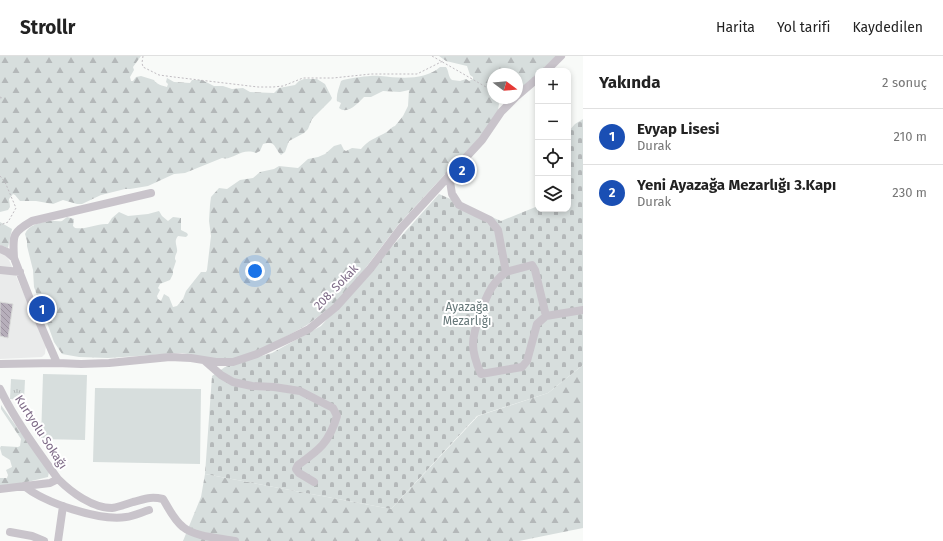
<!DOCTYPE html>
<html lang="tr">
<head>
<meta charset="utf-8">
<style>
  body { margin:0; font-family:"Fira Sans",sans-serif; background:#f2f2f2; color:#222 }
  .controls { position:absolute; right:12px; top:12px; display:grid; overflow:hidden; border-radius:8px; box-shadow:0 2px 6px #0003 }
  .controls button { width:36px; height:36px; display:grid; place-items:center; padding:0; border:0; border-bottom:1px solid #e0e0e0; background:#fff; color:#222; font:20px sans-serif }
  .compass { position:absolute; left:487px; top:12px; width:36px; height:36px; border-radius:50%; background:#fff; box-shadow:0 2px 6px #0003; rotate:106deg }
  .you { position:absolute; left:255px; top:215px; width:14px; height:14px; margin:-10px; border:3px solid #fff; border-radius:50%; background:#1a73e8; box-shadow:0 0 0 6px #1a73e833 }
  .badge { display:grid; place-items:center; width:26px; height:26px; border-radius:50%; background:#51732d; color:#fff; font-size:13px; font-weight:700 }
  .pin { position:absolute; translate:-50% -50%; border:2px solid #fff; box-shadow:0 1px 4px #0006 }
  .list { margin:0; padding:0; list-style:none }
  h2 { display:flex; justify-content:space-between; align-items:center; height:52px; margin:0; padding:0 16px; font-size:17px }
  h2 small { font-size:13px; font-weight:400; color:#767676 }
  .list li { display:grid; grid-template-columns:26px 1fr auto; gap:12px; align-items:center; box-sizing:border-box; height:56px; padding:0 16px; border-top:1px solid #e0e0e0 }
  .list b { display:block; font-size:15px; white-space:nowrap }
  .list p { margin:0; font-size:13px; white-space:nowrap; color:#767676 }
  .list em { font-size:13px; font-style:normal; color:#767676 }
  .icon { flex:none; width:22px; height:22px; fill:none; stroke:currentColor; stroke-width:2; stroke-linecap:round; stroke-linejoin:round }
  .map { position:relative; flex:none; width:583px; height:485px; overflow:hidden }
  header { display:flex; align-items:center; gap:24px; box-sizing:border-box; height:56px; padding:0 20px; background:#fff; border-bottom:1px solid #e0e0e0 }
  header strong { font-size:19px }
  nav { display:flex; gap:22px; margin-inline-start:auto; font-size:14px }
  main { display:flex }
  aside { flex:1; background:#fff }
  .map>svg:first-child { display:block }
  .built { fill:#eaebeb }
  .grass { fill:url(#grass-tufts) }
  .forest { fill:url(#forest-firs) }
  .cemetery { fill:url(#cemetery-stones) }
  .garden { fill:#d7dedd }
  .building { fill:url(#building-back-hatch); stroke:#dadcda }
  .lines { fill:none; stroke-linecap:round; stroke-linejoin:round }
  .path { stroke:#c0bcc1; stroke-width:1; stroke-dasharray:2 2; stroke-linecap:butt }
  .minor { stroke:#c9c4cb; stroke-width:8 }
  .labels { text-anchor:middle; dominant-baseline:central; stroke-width:4; stroke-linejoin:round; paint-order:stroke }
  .street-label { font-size:12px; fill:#7e6b87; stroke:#fff }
  .park-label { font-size:12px; fill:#667879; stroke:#fff }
</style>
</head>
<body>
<header>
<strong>Strollr</strong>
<nav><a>Harita</a><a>Yol tarifi</a><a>Kaydedilen</a></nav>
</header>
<main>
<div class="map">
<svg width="583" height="485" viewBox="0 0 583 485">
  <defs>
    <pattern id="grass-tufts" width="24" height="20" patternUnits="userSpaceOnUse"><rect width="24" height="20" fill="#d7dedd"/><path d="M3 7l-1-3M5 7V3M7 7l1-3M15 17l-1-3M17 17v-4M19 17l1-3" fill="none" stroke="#b4b8b9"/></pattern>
    <pattern id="forest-firs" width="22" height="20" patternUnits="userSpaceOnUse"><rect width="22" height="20" fill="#d7dedd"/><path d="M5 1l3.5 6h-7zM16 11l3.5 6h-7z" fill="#b4b8b9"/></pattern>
    <pattern id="cemetery-stones" width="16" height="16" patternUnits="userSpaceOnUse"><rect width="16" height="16" fill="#d7dedd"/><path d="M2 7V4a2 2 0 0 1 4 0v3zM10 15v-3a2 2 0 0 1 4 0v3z" fill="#b4b8b9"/></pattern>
    <pattern id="building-back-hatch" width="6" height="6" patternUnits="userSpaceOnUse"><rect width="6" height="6" fill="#b7afbb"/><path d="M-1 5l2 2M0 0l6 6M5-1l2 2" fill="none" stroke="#9a929e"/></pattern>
  </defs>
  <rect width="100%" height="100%" fill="#f8faf8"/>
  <!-- built -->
  <path class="built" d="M0 197 6 200 9 204 46 289 45 298 42 301 0 303Z"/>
  <!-- grass -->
  <path class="grass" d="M11 323 25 324 24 344 10 343Z"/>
  <!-- forest -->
  <path class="forest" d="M0 0H141L133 11 134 14 130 21 131 25H133L136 21 141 20 154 24C156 28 163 30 167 31L168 28 166 26 167 22 174 26 190 27 192 24H202L214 30H223L232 33 243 32 250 36 274 37 279 32 295 29 299 25 304 23H317L325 28 332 42 331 44 312 63 308 73 304 77 289 85 285 96 281 99C274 92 276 84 263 88L260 95 256 97C241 91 233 105 222 102L185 117 174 118 148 130 130 133H125L101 139 82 148H77L63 144 53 148 36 145H20L15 139 13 138 9 143 10 151 8 154 0 156Z
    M439 0H556L541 15H538V18L517 35V18H493V42H497L499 48 498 54 489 69 467 97 446 117 398 169 361 218 333 249 307 269 289 279 256 296 233 303H216L182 297 108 302 79 301 62 298 54 286 34 231 33 214 27 190V185L25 178C28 169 41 166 49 165 53 164 58 166 62 165L67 161 74 163 73 170 75 172C86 174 97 167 108 168L112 162 119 156 128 160 148 158 159 155 162 160 168 165 173 161 181 162V174L187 177 188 179 186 181 178 180C173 186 178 190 177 196 176 198 175 200 175 203L176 205 173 214V218L170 224 160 228 158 232 160 234 157 240 158 243 161 245 164 238 169 241 173 251 177 250 183 243 186 235 201 216H206L207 214 211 180 209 165 210 149 211 141 219 132 227 133 240 124 253 122 260 116 274 113 279 110 298 112 308 103 318 101 325 98 334 90 341 88 344 94 346 95 352 92 361 93C368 84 376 82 385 77 389 75 391 71 395 70L403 60 408 50 409 34 400 36 383 35 371 41H364C358 47 348 59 339 52L341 47 337 45C336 38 339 32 341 25L343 24C353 22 371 19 380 20 400 22 424 25 440 11H446C449 15 448 21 452 24L460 25 466 23 469 25 473 23V21L470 19 467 10 446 5Z
    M0 166 12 173 8 192 0 189Z
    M583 309V472L519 485H183L201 441 205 418 391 453 478 360 548 337Z
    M1 349 49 416 48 421 23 427 0 431V422H7L8 419 6 414 12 411 10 404 2 399 0 392 1 390 18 391 20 390 21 383 1 353Z"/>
  <!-- cemetery -->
  <path class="cemetery" d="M583 63V309L548 337 477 360 391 453 205 418 212 320 225 311 272 297 321 270 439 138 501 165 538 150V153H568V76L575 68Z"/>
  <!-- garden -->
  <path class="garden" d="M43 318 87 319 85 384 41 383Z
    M95 332 201 333 200 408 93 406Z"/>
  <!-- building -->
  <path class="building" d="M0 246 13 248 8 282 0 280Z"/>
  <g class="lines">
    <!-- path -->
    <path class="path" d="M143 0 142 7 143 11 159 19 174 21 258 31H273L283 30 303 22H333L371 18H417L443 5
      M432 0 493 35
      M0 41 2 42 0 43
      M0 120 5 126 16 152 8 166 0 169"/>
    <!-- minor -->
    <path class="minor" d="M546 15 561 0
      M517 40 538 22
      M449 119 452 138 459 149 490 164 498 174 506 216 532 209 535 214 546 260
      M0 193 7 196 14 202 35 256 57 307
      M14 202C13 180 11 177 32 165L151 137
      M0 214 20 216
      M506 216C502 219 498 223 495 227 486 237 473 275 473 288 473 298 477 309 481 318L522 311 527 305 537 268 546 260 583 254
      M205 305 221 319 233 326 252 330 274 331 300 335 333 352 337 360C329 387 319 394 298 409L296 413 299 417 314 426
      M0 308 57 307 81 308 109 307 170 301 191 302 216 306H233L257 298 291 282 309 273 336 251 370 213 401 172 482 84 501 56 515 42
      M0 333C15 364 37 394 58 423L50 427 0 433
      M58 423C71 436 92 452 112 452 118 451 127 448 133 446 145 443 150 440 163 443 169 453 174 464 183 471 195 481 221 482 235 485
      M24 430C45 447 99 465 126 461 134 460 142 456 149 454
      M10 476 32 480 44 485
      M58 485 63 450"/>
  </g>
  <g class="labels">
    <!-- street labels -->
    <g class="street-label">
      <text transform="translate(336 231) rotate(-46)">208. Sokak</text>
      <text transform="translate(41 376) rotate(57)">Kurtyolu Sokağı</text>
    </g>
    <!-- park labels -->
    <g class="park-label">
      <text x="467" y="251">Ayazağa<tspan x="467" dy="14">Mezarlığı</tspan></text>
    </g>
  </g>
</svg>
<div class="controls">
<button>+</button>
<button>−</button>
<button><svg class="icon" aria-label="locate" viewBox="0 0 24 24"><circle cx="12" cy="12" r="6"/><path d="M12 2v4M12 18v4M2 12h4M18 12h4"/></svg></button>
<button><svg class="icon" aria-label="layers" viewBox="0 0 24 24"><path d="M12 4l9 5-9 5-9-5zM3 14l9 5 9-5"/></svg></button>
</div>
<svg class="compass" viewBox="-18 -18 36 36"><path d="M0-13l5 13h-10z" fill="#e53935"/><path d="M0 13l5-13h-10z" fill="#767676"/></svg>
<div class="you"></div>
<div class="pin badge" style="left:42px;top:253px;background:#1a4fb4">1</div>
<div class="pin badge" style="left:462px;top:114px;background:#1a4fb4">2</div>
</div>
<aside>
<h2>Yakında<small>2 sonuç</small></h2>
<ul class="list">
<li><span class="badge" style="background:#1a4fb4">1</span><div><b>Evyap Lisesi</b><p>Durak</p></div><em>210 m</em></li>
<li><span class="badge" style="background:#1a4fb4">2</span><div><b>Yeni Ayazağa Mezarlığı 3.Kapı</b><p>Durak</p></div><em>230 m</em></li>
</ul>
</aside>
</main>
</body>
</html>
